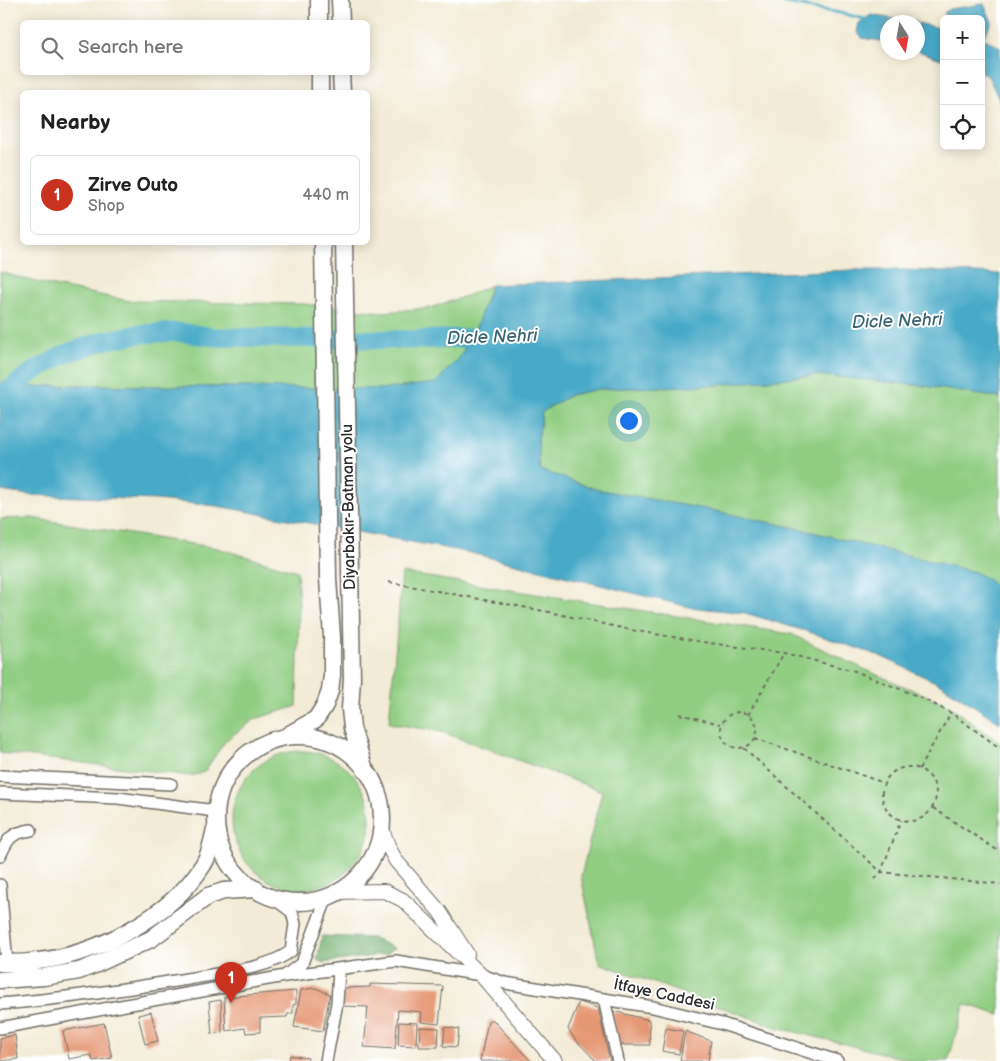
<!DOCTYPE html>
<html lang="en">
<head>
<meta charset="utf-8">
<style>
  body { margin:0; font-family:"Balsamiq Sans",sans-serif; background:#f6f6f6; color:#222 }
  .controls { position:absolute; right:15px; top:15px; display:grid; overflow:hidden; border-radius:8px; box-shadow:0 2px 12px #0003 }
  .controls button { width:45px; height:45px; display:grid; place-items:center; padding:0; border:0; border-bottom:1px solid #e0e0e0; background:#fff; color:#222; font:25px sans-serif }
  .compass { position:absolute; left:880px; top:15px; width:45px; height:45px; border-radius:50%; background:#fff; box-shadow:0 2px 12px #0003; rotate:169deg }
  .you { position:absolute; left:628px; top:420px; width:18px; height:18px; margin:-12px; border:4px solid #fff; border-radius:50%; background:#1a73e8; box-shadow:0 0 0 8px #1a73e833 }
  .badge { display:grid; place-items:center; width:32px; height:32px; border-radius:50%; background:#c8321e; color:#fff; font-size:16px; font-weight:700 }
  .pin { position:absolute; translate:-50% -41px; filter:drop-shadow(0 1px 2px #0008) }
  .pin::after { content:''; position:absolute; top:26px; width:18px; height:15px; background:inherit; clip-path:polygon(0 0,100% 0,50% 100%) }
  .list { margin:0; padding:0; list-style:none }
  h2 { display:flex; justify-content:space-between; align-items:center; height:65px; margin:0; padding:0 20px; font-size:21px }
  h2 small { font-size:16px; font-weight:400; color:#767676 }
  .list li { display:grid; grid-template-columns:32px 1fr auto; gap:15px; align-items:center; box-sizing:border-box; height:80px; margin:0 10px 10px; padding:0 10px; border:1px solid #e0e0e0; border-radius:8px }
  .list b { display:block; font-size:19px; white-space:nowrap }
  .list p { margin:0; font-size:16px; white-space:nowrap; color:#767676 }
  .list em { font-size:16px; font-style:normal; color:#767676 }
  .icon { flex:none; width:28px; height:28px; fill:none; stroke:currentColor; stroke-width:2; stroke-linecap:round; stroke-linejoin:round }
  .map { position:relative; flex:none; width:1000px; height:1061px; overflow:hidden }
  .search { position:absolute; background:#fff; box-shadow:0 2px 12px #0003; left:20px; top:20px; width:350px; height:55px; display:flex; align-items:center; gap:12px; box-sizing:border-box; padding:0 18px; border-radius:8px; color:#767676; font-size:19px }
  .panel { position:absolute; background:#fff; box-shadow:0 2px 12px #0003; left:20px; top:90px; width:350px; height:155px; border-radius:8px }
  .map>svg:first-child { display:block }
  .green { fill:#91ce83; stroke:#5e7c57 }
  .forest { fill:#74b171; stroke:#506e4e }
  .water { fill:#48aac7; stroke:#3a6a79 }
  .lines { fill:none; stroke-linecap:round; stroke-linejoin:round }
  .stream { stroke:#48aac7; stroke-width:3 }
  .river { stroke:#48aac7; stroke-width:19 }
  .building { fill:#e59773 }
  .minor-casing { stroke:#716e66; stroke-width:14 }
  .major-casing { stroke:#716e66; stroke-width:16 }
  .highway-casing { stroke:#716e66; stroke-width:19 }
  .path { stroke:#716e66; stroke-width:2; stroke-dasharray:4 4; stroke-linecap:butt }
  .minor { stroke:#fff; stroke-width:11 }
  .major { stroke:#fff; stroke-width:14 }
  .highway { stroke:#fff; stroke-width:16 }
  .labels { text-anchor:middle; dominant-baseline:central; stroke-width:4; stroke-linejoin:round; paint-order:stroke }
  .street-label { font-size:16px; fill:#2b2b2b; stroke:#fff }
  .water-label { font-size:18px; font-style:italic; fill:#386471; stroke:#fff }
</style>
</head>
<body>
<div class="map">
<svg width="1000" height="1061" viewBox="0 0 1000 1061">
  <rect width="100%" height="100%" fill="#fff"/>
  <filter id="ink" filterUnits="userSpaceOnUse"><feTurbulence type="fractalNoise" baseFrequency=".02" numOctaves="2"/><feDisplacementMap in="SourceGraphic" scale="10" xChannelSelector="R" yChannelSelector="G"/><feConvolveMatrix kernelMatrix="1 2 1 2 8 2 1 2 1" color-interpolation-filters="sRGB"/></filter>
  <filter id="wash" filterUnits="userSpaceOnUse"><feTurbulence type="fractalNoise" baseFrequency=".0096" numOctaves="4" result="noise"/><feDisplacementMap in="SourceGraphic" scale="20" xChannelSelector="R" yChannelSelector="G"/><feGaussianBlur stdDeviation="1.12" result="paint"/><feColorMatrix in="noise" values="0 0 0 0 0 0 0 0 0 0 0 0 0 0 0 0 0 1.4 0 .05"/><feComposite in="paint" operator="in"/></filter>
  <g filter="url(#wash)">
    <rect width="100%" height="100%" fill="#f2ebd5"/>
    <!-- green -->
    <path class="green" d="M0 272 39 283 130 301 304 304 383 312 430 308 469 295 491 285 474 333 459 358 436 383 386 389 78 385 0 388Z
      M817 375 925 386 1000 398V587L975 572 800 529 715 511 595 489 540 470 538 440 542 412 570 395 599 389 717 385Z
      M32 518 217 548 297 571 299 606 297 706 255 719 226 740 204 772 191 776 0 753V519Z
      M402 573 791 634 868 671 946 704 1000 743V1015L965 1004 948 1061H914L779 1028 599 963 581 876 602 791 442 732 389 723Z
      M232 820a69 69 0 1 1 138 0a69 69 0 1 1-138 0Z"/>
    <!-- forest -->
    <path class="forest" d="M322 936 373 938 394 948 387 954 324 963 317 960Z"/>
    <!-- water -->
    <path class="water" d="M984 4 992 22 983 38 1000 47V102L988 76 981 73V19H946L944 13 949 9Z
      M871 15 913 22H917H888L887 42 862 38 857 32 859 23Z
      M918 23 939 28 944 26V60L918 51Z
      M851 270H905L1000 274V398L925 386 817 375 717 385 599 389 570 395 542 412 538 440 540 470 595 489 715 511 800 529 975 572 1000 587V723L942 685 880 656 809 632 745 613 689 607 471 553 217 506 156 500 28 495 0 491V388L78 385 386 389 435 383 459 358 474 333 491 285Z"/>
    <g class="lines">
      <!-- stream -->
      <path class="stream" d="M769 0 840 13 865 19"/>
      <!-- river -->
      <path class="river" d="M0 396 31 373 65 354 102 341 139 334 177 332 215 337 414 340 497 337"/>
    </g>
    <g id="blocks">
      <!-- building -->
      <path class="building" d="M370 984 443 986 439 1024 421 1022 422 1012 398 1010 395 1049 364 1047 368 1007 342 1006 344 988 370 987Z
        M315 988 330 994 323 1031 294 1027 301 990Z
        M296 991V1004L293 1005V1013L288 1014 287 1017 260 1018V1032L246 1033 245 1028 226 1031 224 997Z
        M221 1000 222 1032 212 1034 209 1002Z
        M579 1002 598 1008 610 1061H596L574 1038 568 1029Z
        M151 1012 158 1041 145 1044 138 1015Z
        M617 1012 649 1020 650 1045H619L612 1013Z
        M492 1019 515 1044 531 1061H480L488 1021Z
        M399 1022 417 1023 416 1046 398 1045Z
        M104 1023 112 1058 93 1061 91 1055 69 1059 63 1031Z
        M420 1027 439 1028 438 1047H419Z
        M445 1027 459 1029 457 1047 443 1046Z
        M666 1028 683 1031 679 1054 662 1051Z
        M685 1031 711 1041 708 1061H680Z
        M15 1035 18 1059 0 1061V1038Z
        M290 1055 308 1058 307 1061H289Z"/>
    </g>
  </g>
  <g filter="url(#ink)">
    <use href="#blocks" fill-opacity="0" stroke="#716e66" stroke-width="1"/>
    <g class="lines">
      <!-- minor casing -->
      <g class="minor-casing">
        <path id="minor" d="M0 776 171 784
          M0 793 118 798 215 811
          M0 856C8 838 11 833 31 830
          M0 885 7 963
          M286 975 302 963 327 897
          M604 999 618 1061
          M0 1004C65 999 128 989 193 978 223 972 266 970 291 951L295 924 292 912 272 897
          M0 1028 285 976 396 961 481 975 505 983 653 1007 722 1024 837 1061
          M326 1061 337 1003 339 969"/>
      </g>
      <!-- major casing -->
      <g class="major-casing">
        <path id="major" d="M381 827 389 848 396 861 440 912 467 954
          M335 892 384 891 403 900 481 975 555 1061"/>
      </g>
      <!-- highway casing -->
      <g class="highway-casing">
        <path id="highway" d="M319 0V22
          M340 0 341 22
          M320 72V92
          M341 72 342 92
          M344 242 352 678 350 709 352 728 365 770
          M288 735 316 719 325 705 330 691 332 675V637L328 579 323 242
          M216 819a83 83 0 1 1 166 0a83 83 0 1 1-166 0Z
          M0 963C13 963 26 963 38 961 97 955 171 916 203 865 210 855 212 841 215 829
          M0 980 44 977 79 971 97 964 151 939 208 896 224 891 256 889"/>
      </g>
      <!-- path -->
      <path class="path" d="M389 582 549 612 631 630 709 643 784 653 855 671 922 698 951 713 1000 748
        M721 730a18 18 0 1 1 36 0a18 18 0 1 1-36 0Z
        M679 714 720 724
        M748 715 784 653
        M755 738 884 783
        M744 748 881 872 1000 884
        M882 794a27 27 0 1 1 54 0a27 27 0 1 1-54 0Z
        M919 769 951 713
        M933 808 1000 852
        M875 879 881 872 901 820"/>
      <!-- minor -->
      <use href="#minor" class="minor"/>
      <!-- major -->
      <use href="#major" class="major"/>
      <!-- highway -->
      <use href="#highway" class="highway"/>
    </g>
  </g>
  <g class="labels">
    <!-- street labels -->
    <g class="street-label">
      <text transform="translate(349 507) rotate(-91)">Diyarbakır-Batman yolu</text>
      <text transform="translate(664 995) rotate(12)">İtfaye Caddesi</text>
    </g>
    <!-- water labels -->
    <g class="water-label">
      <text transform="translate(897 321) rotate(-2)">Dicle Nehri</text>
      <text transform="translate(492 337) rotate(-2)">Dicle Nehri</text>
    </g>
  </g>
</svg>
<div class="controls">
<button>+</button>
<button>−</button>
<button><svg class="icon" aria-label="locate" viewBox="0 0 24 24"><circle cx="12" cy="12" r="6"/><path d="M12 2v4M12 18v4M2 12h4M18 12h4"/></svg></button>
</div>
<svg class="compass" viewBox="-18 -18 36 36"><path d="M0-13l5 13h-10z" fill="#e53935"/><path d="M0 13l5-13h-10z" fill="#767676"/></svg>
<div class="you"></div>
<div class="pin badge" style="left:231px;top:1003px">1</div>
<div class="search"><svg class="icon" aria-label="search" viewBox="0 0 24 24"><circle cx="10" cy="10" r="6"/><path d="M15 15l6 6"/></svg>Search here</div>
<section class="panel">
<h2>Nearby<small></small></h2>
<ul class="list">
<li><span class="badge">1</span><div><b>Zirve Outo</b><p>Shop</p></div><em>440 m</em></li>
</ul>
</section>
</div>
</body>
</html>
